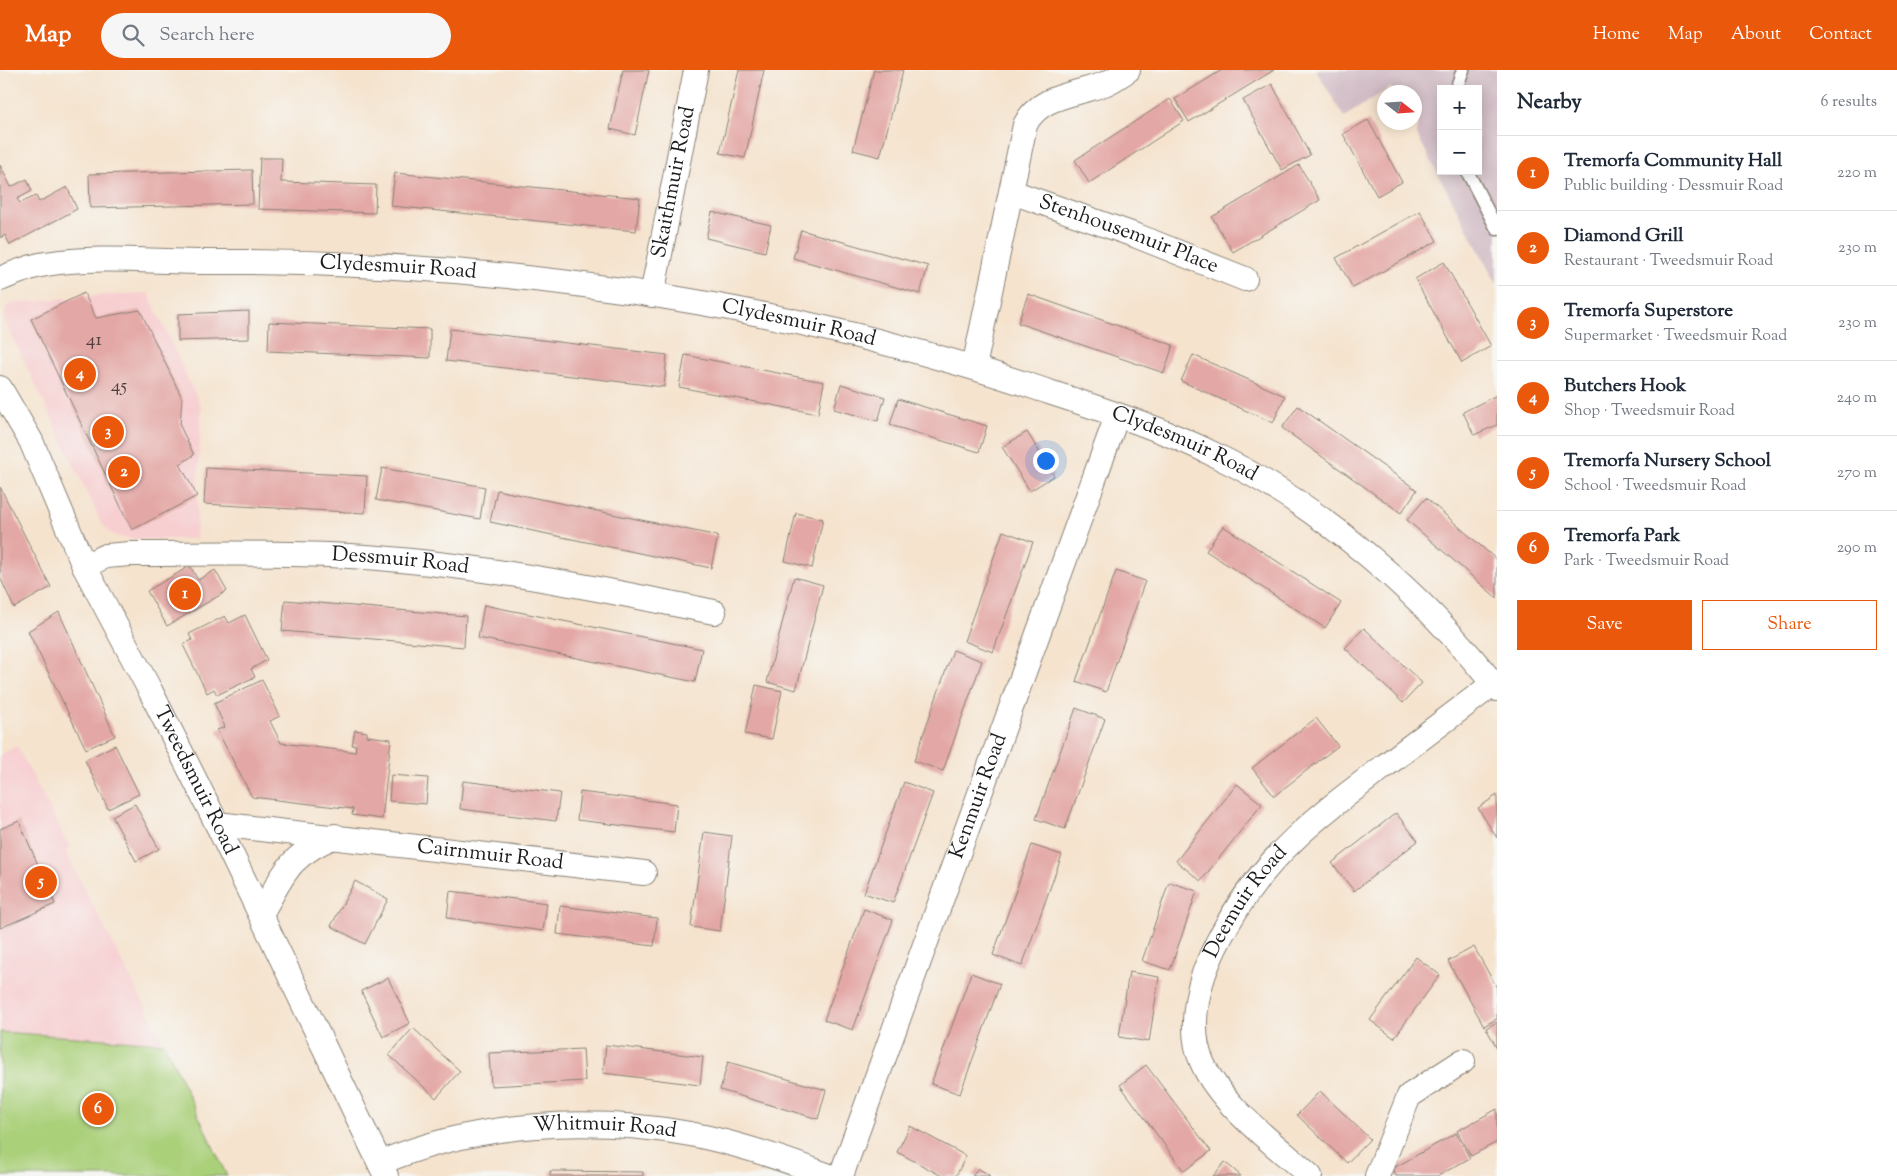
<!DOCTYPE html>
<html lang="en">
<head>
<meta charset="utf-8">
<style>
  body { margin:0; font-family:"Sorts Mill Goudy",serif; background:#f6f6f7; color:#1f2937 }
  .controls { position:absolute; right:15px; top:15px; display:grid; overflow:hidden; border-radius:0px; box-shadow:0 2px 12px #0003 }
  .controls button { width:45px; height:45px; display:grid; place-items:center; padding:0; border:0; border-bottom:1px solid #e0e1e3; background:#fff; color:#1f2937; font:25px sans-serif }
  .compass { position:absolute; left:1377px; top:15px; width:45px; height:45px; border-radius:50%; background:#fff; box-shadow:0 2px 12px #0003; rotate:107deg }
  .you { position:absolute; left:1045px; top:390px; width:18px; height:18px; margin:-12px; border:4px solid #fff; border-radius:50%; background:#1a73e8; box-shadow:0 0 0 8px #1a73e833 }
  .badge { display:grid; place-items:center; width:32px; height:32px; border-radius:50%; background:#ea580c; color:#fff; font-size:16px; font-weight:700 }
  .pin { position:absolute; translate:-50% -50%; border:2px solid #fff; box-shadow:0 1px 5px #0006 }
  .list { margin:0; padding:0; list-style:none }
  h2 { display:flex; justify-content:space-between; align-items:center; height:65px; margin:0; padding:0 20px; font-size:21px }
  h2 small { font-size:16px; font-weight:400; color:#747a83 }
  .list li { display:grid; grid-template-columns:32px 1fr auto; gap:15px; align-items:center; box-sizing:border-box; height:75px; padding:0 20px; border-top:1px solid #e0e1e3 }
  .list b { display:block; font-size:19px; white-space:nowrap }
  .list p { margin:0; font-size:16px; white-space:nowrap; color:#747a83 }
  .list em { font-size:16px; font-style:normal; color:#747a83 }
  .actions { display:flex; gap:10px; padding:15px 20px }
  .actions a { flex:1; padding:11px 0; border:1px solid #ea580c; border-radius:0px; text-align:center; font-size:18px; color:#ea580c }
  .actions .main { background:#ea580c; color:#fff }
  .icon { flex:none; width:28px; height:28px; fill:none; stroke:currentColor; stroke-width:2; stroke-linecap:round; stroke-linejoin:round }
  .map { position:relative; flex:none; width:1497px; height:1106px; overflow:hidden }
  header { display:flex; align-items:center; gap:30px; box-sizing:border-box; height:70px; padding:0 25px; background:#ea580c; color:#fff }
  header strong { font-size:24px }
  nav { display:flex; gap:28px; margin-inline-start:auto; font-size:18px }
  .search { width:350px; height:45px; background:#f6f6f7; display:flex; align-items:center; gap:12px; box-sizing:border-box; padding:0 18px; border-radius:28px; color:#747a83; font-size:19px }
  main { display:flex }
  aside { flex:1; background:#fff }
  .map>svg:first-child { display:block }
  .built { fill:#f7cfd1 }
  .industrial { fill:#d2bdc6; fill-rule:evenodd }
  .green { fill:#aad07a; stroke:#63764b }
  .building { fill:#e3a7a5 }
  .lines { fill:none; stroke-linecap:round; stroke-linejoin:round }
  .service-casing { stroke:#888075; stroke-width:15 }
  .minor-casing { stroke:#888075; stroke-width:26 }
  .service { stroke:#fff; stroke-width:12 }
  .minor { stroke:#fff; stroke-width:24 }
  .labels { text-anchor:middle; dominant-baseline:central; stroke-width:4.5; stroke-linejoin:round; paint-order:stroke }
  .number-label { font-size:19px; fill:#4e3f3e }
  .street-label { font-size:21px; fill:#1c1c1c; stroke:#f6f6f2 }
</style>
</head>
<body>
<header>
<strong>Map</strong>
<div class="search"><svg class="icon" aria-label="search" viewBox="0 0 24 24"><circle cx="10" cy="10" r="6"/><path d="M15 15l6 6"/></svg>Search here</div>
<nav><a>Home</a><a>Map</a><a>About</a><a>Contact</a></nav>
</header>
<main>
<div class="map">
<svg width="1497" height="1106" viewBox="0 0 1497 1106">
  <rect width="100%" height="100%" fill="#f6f6f2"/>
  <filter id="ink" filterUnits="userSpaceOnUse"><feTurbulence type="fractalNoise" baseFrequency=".02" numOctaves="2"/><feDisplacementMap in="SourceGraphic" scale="10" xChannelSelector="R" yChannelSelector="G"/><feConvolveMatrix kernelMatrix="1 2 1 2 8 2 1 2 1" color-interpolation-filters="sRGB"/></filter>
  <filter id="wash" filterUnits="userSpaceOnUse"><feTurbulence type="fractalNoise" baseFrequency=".0096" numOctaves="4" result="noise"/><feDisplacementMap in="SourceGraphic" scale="20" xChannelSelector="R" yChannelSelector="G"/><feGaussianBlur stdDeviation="1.12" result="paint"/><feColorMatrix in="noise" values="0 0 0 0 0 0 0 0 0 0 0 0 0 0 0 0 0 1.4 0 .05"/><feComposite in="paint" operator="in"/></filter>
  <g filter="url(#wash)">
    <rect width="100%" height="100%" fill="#f5e3ce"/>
    <!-- built -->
    <path class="built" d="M148 223 201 337 196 469H135L118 467 109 462 102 454 4 249 6 238 9 234 88 226Z
      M17 676 70 778 65 781 164 973 0 962V685Z"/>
    <!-- industrial -->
    <path class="industrial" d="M1316 0H1497V214L1416 63 1420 41 1415 39 1414 22H1394L1391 17 1344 47ZM1441 19H1478V101H1441Z"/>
    <!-- green -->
    <path class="green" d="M0 962 164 973 227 1106H0Z"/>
    <g id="blocks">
      <!-- building -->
      <path class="building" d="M623 0H649L635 65 610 59Z
        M739 0H764L745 88 720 83Z
        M874 0H903L880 87 853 80Z
        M1222 0H1274L1189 52 1175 29Z
        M1272 14 1310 85 1282 100 1243 30Z
        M1170 29 1184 51 1089 113 1075 90Z
        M1368 50 1402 112 1377 126 1343 64Z
        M260 88H282L281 112 376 115 375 143 258 139Z
        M0 95 11 117 27 109 32 121 17 129 20 133 36 126 39 132 67 117 77 139 10 175 5 165 0 168Z
        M1299 95 1320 130 1233 182 1212 147Z
        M252 100 253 134 90 138 89 104Z
        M395 103 640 128 636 161 391 136Z
        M1420 141 1437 171 1353 218 1336 188Z
        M712 142 771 155 765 182 706 168Z
        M801 160 928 196 920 224 793 188Z
        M1444 192 1491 276 1462 293 1415 209Z
        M84 223 96 248 140 240 182 328 180 356 194 385 180 394 197 426 132 460 31 249Z
        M1028 224 1173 275 1164 303 1018 253Z
        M249 241V269L178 271V244Z
        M269 252 430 259V288L268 281Z
        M450 259 667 285 664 317 446 291Z
        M685 285 824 312 818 344 679 317Z
        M1193 285 1285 326 1273 353 1181 311Z
        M841 314 885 327 878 351 834 339Z
        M1497 325V355L1474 365 1463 342Z
        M898 329 987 356 979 382 890 355Z
        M1298 336 1417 420 1401 443 1282 358Z
        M1027 362 1054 406 1030 421 1002 377Z
        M206 398 367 406 365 443 204 434Z
        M382 398 485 417 480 449 376 430Z
        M0 417 51 517 14 538 0 507Z
        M497 420 718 466 711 498 490 452Z
        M1426 428 1497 490V528L1407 450Z
        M796 443 823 449 812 498 785 491Z
        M1223 456 1341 533 1325 558 1206 481Z
        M1003 461 1033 472 993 582 964 571Z
        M190 496 198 510 215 500 227 521 167 556 147 521Z
        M1116 501 1145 511 1106 622 1076 611Z
        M794 507 823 515 796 620 767 612Z
        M285 530 466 546 464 577 282 561Z
        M484 535 702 579 695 612 478 568Z
        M59 542 115 666 86 679 28 561Z
        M245 545 267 590 251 599 255 607 217 625 214 619 207 623 183 575 192 570 189 564 225 546 229 553Z
        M1364 558 1422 613 1403 633 1345 578Z
        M953 580 982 591 943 701 914 691Z
        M262 610 280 646 270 651 281 673 355 682 356 675H352L355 660 367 662V666L391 669 382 749 352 745 353 739 252 727 217 660 225 657 214 633Z
        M756 615 782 621 772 669 745 664Z
        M1076 638 1105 649 1065 759 1036 749Z
        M1316 648 1338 676 1274 726 1252 698Z
        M115 675 139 724 108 739 85 690Z
        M391 705 428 708 426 734 389 731Z
        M463 711 560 723 556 751 460 739Z
        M904 712 933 723 893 833 864 823Z
        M1237 714 1262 734 1201 811 1176 791Z
        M580 722 677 734 674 762 577 750Z
        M1497 725V768L1478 738Z
        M135 734 159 779 136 791 112 746Z
        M1396 743 1418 771 1354 821 1332 793Z
        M19 751 55 834 0 858V759Z
        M704 762 732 766 720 861 691 857Z
        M1032 775 1062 785 1022 896 993 885Z
        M355 811 388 829 365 874 331 856Z
        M1169 812 1197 821 1170 900 1142 891Z
        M450 821 547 833 543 861 447 848Z
        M560 836 657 848 654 876 557 864Z
        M864 839 893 850 853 960 824 950Z
        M1474 877 1497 918V949L1484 956 1448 891Z
        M1416 887 1440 905 1394 968 1370 950Z
        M1129 902 1159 907 1149 972 1119 967Z
        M971 903 1000 914 960 1024 931 1014Z
        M388 908 410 953 383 967 361 921Z
        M1497 952V978L1486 958Z
        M413 958 460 1001 436 1028 389 985Z
        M606 975 703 987 700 1015 603 1003Z
        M583 979 585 1011 491 1016 489 983Z
        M728 992 826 1020 818 1049 720 1020Z
        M1146 995 1211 1081 1184 1101 1120 1015Z
        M1320 1021 1370 1069 1347 1093 1297 1045Z
        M1497 1039V1072L1471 1086 1457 1061Z
        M910 1056 966 1086 956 1106H942L897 1082Z
        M1456 1063 1470 1088 1438 1106H1396L1392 1099Z
        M1225 1092 1241 1106H1213Z
        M978 1098 990 1106H972Z
        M550 1101 643 1102V1106H550Z"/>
    </g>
  </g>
  <g filter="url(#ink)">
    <use href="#blocks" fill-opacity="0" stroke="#888075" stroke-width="1"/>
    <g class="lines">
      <!-- service casing -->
      <g class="service-casing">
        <path id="service" d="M1456 19 1463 0
          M1467 101 1497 159"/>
      </g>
      <!-- minor casing -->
      <g class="minor-casing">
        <g id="minor">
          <path id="s1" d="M1012 122 1137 166 1245 209"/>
          <path id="s2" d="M0 209C15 203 30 196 46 194 99 185 154 192 208 192 487 190 772 229 1037 318 1098 338 1162 358 1219 387 1324 438 1426 527 1497 619"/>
          <path id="s3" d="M652 225 696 0"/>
          <path d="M974 297 1025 55C1039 25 1076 25 1104 14 1113 11 1120 5 1128 0"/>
          <path id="s4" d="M0 318 31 371 84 496 151 622 217 754 386 1106"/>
          <path id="s5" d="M84 496 106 486 130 484C220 484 311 481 401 490 506 500 611 521 714 542"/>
          <path id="s6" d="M217 754 644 803"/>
          <path d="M261 844C285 802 288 786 335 766"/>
          <path id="s7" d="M380 1093C476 1052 588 1046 690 1064 738 1073 784 1089 829 1106"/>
          <path id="s8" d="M841 1106 1117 346"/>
          <path id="s9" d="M1310 1106C1275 1074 1221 1036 1202 992 1192 970 1194 944 1199 921 1204 898 1215 876 1227 855 1267 784 1318 746 1382 698 1419 670 1456 642 1493 614"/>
          <path d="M1377 1106 1409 1026 1463 991"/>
        </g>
      </g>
      <!-- service -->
      <use href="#service" class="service"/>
      <!-- minor -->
      <use href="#minor" class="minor"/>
    </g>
  </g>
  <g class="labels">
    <!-- number labels -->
    <g class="number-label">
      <text x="94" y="270">41</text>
      <text x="119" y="316">45</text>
    </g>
    <!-- street labels -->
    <g class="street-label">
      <text stroke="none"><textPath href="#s3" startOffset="115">Skaithmuir Road</textPath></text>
      <text stroke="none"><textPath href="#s1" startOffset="124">Stenhousemuir Place</textPath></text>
      <text stroke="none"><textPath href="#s2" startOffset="401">Clydesmuir Road</textPath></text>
      <text stroke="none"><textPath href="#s2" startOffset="806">Clydesmuir Road</textPath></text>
      <text stroke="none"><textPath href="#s2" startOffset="1211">Clydesmuir Road</textPath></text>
      <text stroke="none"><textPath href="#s5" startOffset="319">Dessmuir Road</textPath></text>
      <text stroke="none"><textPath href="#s4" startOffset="439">Tweedsmuir Road</textPath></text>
      <text stroke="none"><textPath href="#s8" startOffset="404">Kenmuir Road</textPath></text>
      <text stroke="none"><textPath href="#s6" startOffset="275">Cairnmuir Road</textPath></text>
      <text stroke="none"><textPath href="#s9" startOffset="332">Deemuir Road</textPath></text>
      <text stroke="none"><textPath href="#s7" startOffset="230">Whitmuir Road</textPath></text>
    </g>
  </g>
</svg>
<div class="controls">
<button>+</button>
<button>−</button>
</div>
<svg class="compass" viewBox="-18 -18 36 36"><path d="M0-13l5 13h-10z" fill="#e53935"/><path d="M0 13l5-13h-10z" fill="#747a83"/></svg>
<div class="you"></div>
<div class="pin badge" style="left:185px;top:524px">1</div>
<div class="pin badge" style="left:124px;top:402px">2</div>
<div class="pin badge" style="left:108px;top:362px">3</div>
<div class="pin badge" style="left:80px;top:304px">4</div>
<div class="pin badge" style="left:41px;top:812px">5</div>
<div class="pin badge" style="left:98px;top:1039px">6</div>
</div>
<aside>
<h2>Nearby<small>6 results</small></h2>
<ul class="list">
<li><span class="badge">1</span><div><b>Tremorfa Community Hall</b><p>Public building · Dessmuir Road</p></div><em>220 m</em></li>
<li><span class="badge">2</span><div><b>Diamond Grill</b><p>Restaurant · Tweedsmuir Road</p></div><em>230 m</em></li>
<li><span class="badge">3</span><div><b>Tremorfa Superstore</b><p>Supermarket · Tweedsmuir Road</p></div><em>230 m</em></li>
<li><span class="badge">4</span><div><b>Butchers Hook</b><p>Shop · Tweedsmuir Road</p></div><em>240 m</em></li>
<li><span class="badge">5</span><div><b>Tremorfa Nursery School</b><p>School · Tweedsmuir Road</p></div><em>270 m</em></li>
<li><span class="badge">6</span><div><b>Tremorfa Park</b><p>Park · Tweedsmuir Road</p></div><em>290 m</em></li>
</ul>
<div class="actions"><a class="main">Save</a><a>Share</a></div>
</aside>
</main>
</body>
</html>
